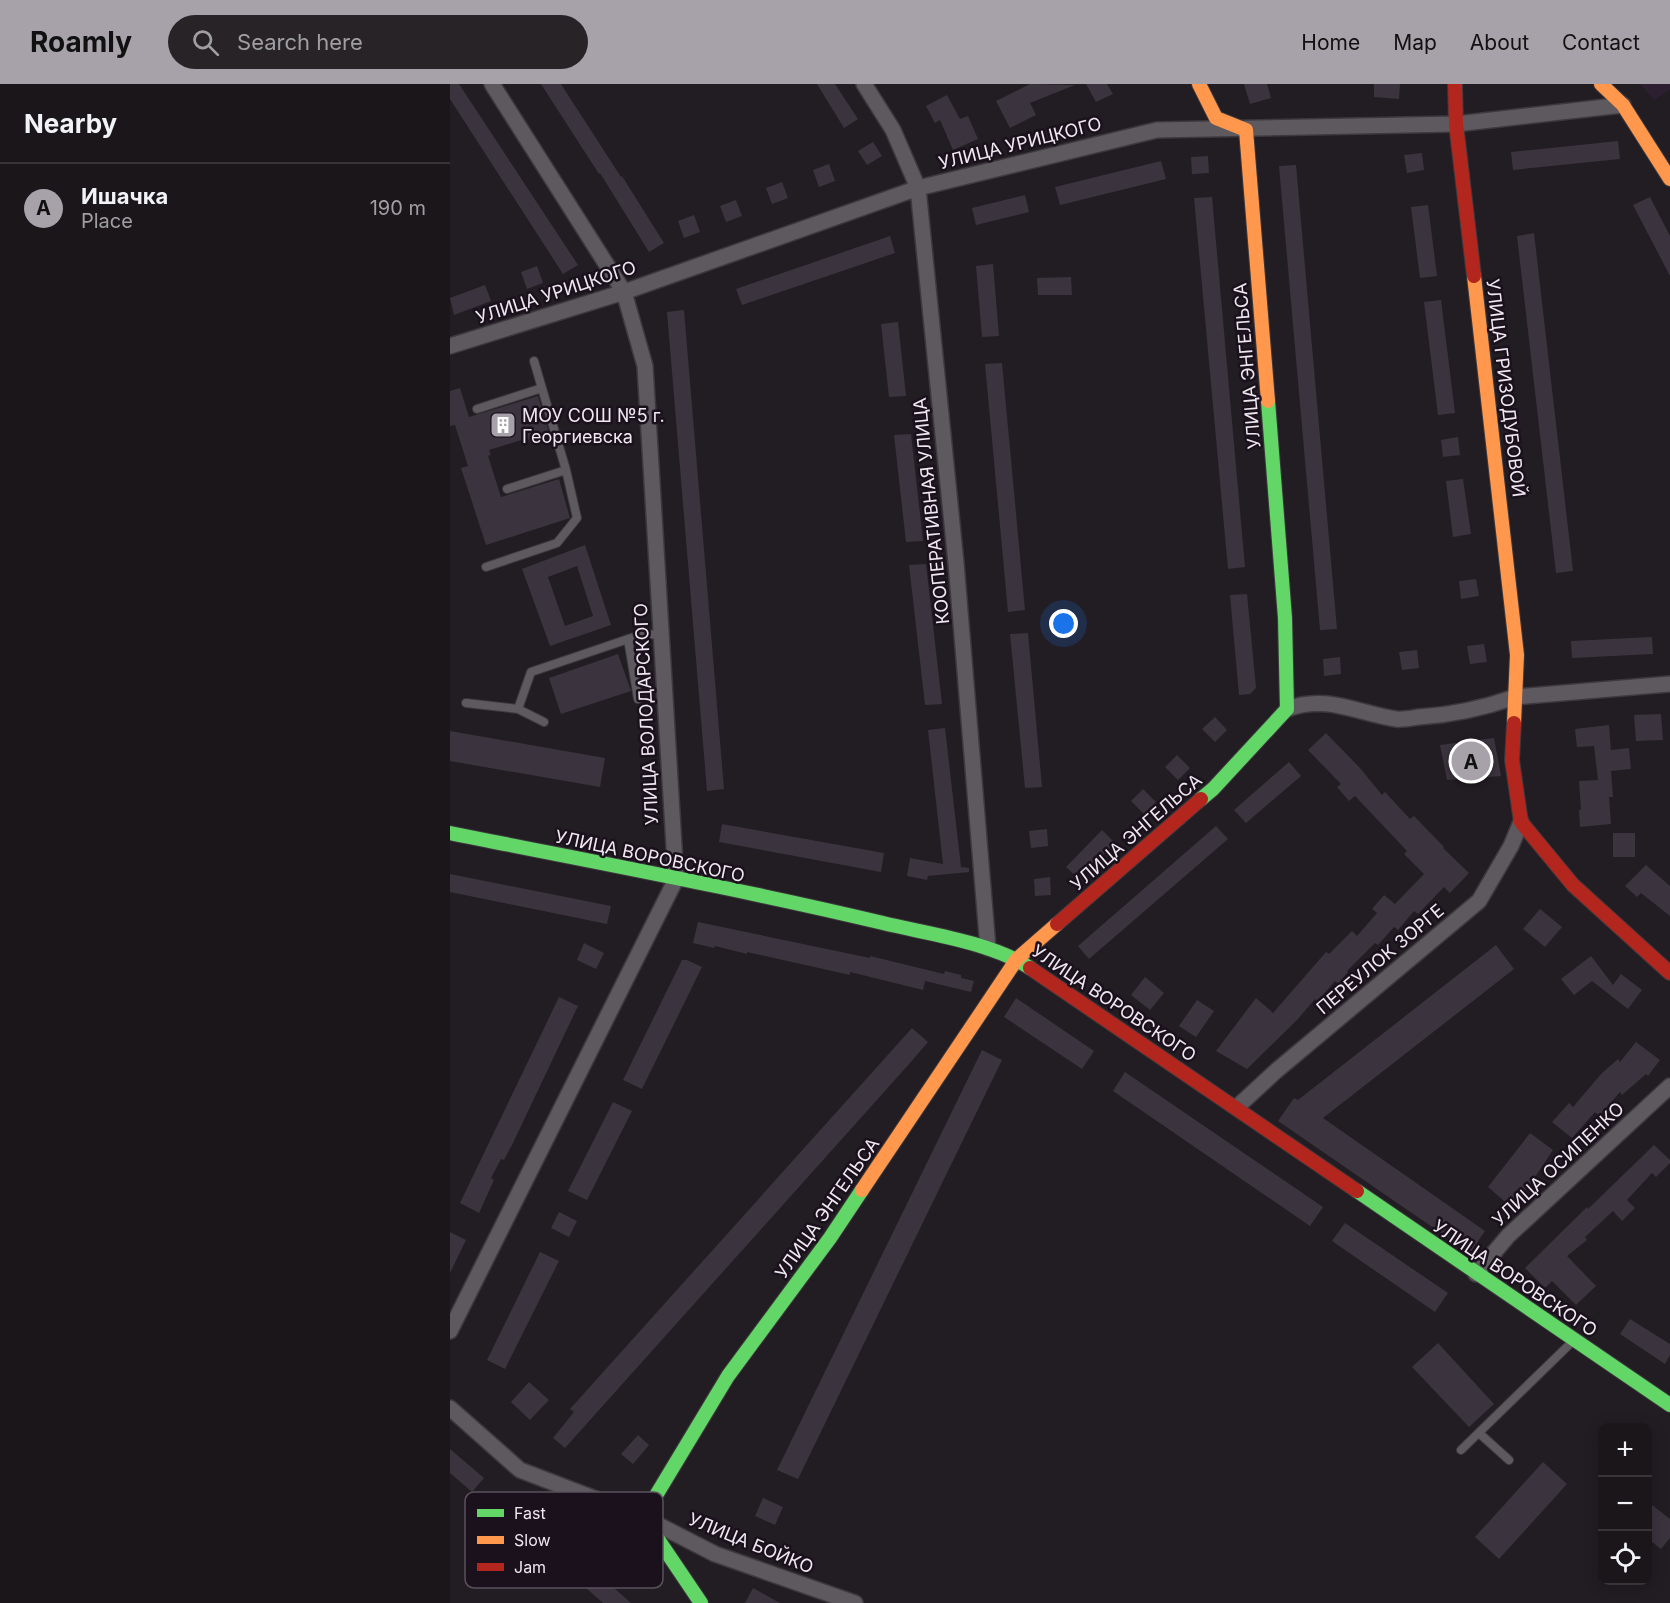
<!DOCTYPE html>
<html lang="en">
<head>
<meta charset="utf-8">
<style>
  body { margin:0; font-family:Inter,sans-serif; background:#272327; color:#f1f3f6 }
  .controls { position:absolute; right:18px; bottom:18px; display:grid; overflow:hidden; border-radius:12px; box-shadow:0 3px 15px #0003 }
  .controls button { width:54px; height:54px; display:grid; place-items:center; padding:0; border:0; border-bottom:2px solid #383539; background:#1a161a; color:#f1f3f6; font:30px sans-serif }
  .you { position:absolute; left:614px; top:540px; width:21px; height:21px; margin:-15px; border:4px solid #fff; border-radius:50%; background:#1a73e8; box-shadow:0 0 0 9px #1a73e833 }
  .badge { display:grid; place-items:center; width:39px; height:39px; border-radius:50%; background:#a7a1a9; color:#111; font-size:20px; font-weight:700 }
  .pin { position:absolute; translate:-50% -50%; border:3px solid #fff; box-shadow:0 2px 6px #0006 }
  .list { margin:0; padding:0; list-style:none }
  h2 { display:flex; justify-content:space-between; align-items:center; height:78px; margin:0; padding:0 24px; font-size:26px }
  h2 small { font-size:20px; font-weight:400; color:#9f9fa2 }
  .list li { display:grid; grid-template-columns:39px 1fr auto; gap:18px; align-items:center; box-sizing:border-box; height:90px; padding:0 24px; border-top:2px solid #383539 }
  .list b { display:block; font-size:22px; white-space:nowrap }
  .list p { margin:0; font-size:20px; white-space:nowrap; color:#9f9fa2 }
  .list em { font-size:20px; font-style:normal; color:#9f9fa2 }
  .icon { flex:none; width:33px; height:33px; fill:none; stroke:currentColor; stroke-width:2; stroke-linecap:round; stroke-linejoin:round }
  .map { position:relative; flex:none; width:1220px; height:1519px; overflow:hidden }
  header { display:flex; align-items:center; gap:36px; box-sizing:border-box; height:84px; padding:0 30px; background:#a7a1a9; color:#111 }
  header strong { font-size:28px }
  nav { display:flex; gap:33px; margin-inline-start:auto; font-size:21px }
  .search { width:420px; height:54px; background:#272327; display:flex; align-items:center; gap:15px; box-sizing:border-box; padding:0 21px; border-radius:33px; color:#9f9fa2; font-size:22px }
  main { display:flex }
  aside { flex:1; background:#1a161a }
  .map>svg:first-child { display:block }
  .built { fill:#2c2030 }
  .building { fill:#3b333e; fill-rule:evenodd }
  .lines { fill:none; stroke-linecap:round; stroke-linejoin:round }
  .lane-casing { stroke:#3c383d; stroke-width:10 }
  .street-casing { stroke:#3c383d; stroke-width:18 }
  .fast-casing { stroke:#3c383d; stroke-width:16 }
  .slow-casing { stroke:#3c383d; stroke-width:16 }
  .jam-casing { stroke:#3c383d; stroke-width:16 }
  .lane { stroke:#5d595e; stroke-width:8 }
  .street { stroke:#5d595e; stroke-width:15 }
  .fast { stroke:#63d668; stroke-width:14 }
  .slow { stroke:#ff974d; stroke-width:14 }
  .jam { stroke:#b3261e; stroke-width:14 }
  .labels { text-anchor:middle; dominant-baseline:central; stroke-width:5; stroke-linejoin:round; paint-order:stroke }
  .street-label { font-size:18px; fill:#efe8f1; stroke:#1a111d }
  .poi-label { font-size:18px; fill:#efe8f1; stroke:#1a111d; text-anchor:start }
  .key { fill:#1a111d; stroke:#5a525d; stroke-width:1.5 }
  .key-label { font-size:16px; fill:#efe8f1 }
</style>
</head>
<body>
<header>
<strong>Roamly</strong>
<div class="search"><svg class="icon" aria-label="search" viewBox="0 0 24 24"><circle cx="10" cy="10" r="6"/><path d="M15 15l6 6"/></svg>Search here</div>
<nav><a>Home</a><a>Map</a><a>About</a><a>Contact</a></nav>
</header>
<main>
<aside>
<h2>Nearby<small></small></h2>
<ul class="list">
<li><span class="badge">A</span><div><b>Ишачка</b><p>Place</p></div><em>190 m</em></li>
</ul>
</aside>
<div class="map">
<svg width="1220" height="1519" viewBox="0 0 1220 1519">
  <rect width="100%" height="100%" fill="#221d23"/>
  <!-- built -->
  <path class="built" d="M1190 0H1220V6L1204 16Z"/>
  <!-- building -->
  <path class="building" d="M0 0H9L128 181 113 190 0 15Z
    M91 0H111L171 93 172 92 214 159 199 168 150 89 149 90Z
    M367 0H385L408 35 394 44Z
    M580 0 625 1 580 19 586 31 560 44 546 17Z
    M636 0H657L663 10 646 18Z
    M794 0H817L821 14 800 20Z
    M924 0H950L949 15 924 13Z
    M497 11 510 35 518 32 528 55 503 66 490 36 485 39 476 22Z
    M1168 57 1170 75 1063 86 1061 68Z
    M423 58 432 72 417 81 408 67Z
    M972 69 974 86 957 89 954 71Z
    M758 72 759 89 742 90 741 73Z
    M711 77 716 95 610 121 605 103Z
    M379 80 385 97 369 103 363 86Z
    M846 81 887 545 870 546 829 82Z
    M332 98 338 114 322 120 316 104Z
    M575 111 579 128 526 141 522 124Z
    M762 113 795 483 778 485 744 114Z
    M1200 113 1220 152V192L1183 121Z
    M286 116 292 132 276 138 270 122Z
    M978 121 987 192 970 194 961 123Z
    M244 131 250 148 234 154 228 137Z
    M1084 149 1123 487 1106 489 1067 152Z
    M440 152 445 169 292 221 286 205Z
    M543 180 549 252 532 253 526 182Z
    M87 182 93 199 77 205 71 188Z
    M621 193 622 211H588L587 194Z
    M35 201 41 217 4 231 0 214Z
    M991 216 1005 329 988 331 974 218Z
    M234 226 274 705 257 707 217 228Z
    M448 238 456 312 439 313 431 240Z
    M552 279 575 526 558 528 535 280Z
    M10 304 19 333 88 312 100 352 80 359 78 354 39 366 41 371 38 372 51 413 109 395 120 434 36 461 11 384 18 382 5 341 0 342V307Z
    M461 350 473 457 456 458 444 351Z
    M1008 353 1010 371 993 373 991 356Z
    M1013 395 1021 450 1003 453 996 397Z
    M135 461 161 541 100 562 72 485ZM127 482 143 532 115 542 98 493Z
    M476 480 492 620 475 621 459 481Z
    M1026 495 1029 512 1011 515 1009 497Z
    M797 510 806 604 800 610 789 611 780 511Z
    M578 549 592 703 575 704 560 550Z
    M1202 553 1203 570 1122 574 1121 557Z
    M1034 560 1037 578 1020 580 1017 562Z
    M967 566 969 584 952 586 949 568Z
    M168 570 181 607 111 630 99 594Z
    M890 573 891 590 874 592 873 575Z
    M1211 630 1213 656 1186 657 1184 631Z
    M765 633 777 646 765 658 752 645Z
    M1159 641 1161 666 1179 664 1181 685 1161 687 1163 713H1159L1161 740 1130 743 1129 726H1131L1129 697 1148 696 1144 662 1127 663 1125 645Z
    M495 644 511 783 519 784V788L478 792 477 796 457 792 460 774 493 780 478 646Z
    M0 647 155 674 150 703 0 677Z
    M876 649 910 684 932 711 935 708 960 735 964 732 994 763 993 764 1019 789 1000 809 994 803 968 830 964 827 948 846 944 843 928 861 925 859 897 887 898 888 888 900 885 897 867 918 865 915 848 935 797 985 766 967 806 914 823 929 876 868 879 870 902 847 907 852 927 829 922 825 934 811 945 820 974 790 954 770 957 767 905 712 899 717 887 703 891 700 858 666Z
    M1044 654 1051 692 997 696 990 661Z
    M727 671 740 684 728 696 715 683Z
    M839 678 851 692 796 739 784 726Z
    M693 705 706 718 694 730 681 717Z
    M272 740 434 769 431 788 269 758Z
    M766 742 778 755 639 875 628 862Z
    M597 745 598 762 581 764 579 747Z
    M652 746 665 759 629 795 616 783Z
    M1163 749H1185V773H1163Z
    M1196 781 1220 802V832L1191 809 1187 813 1175 802Z
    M0 790 161 822 157 840 0 808Z
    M600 793 601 811 585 812 584 795Z
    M1090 825 1112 843 1095 863 1073 845Z
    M248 838 420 874V872L494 890 495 887 511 891V894L524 897 521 908 475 897 473 906 400 888V891L297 868V870L265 862 264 864 243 859Z
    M134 859 154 869 146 885 127 876Z
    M1046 861 1064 885 873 1034 1035 1147 1020 1169 828 1037 844 1014 848 1016Z
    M1141 872 1163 901 1171 890 1192 906 1178 925 1142 897 1124 911 1111 895Z
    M232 876H237L252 883 192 1005 173 996Z
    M695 893 714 909 700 926 681 911Z
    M109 913 128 922 62 1061 54 1076 51 1075 41 1094 44 1096 29 1129 10 1119Z
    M566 914 644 967 632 985 554 933Z
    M747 916 764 927 746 953 729 942Z
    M462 944 478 958 460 979 115 1364 103 1354 124 1328 120 1325Z
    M1186 958 1210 976 1198 992 1196 990 1172 1011 1170 1008 1149 1032 1145 1028 1122 1054 1102 1038 1119 1019 1123 1023 1151 990 1168 975 1170 978Z
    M532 966 552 976 348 1395 327 1386Z
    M675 988 873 1123 860 1142 663 1007Z
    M163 1018 182 1027 137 1116 118 1107Z
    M1080 1049 1103 1066 1079 1102 1061 1123 1038 1103Z
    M1204 1061 1220 1076V1079L1206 1093 1202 1089 1177 1116 1185 1124 1172 1137 1163 1127 1135 1153 1137 1156 1117 1172 1146 1202 1126 1221 1102 1197 1095 1204 1075 1184 1137 1123 1138 1125Z
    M109 1128 127 1137 119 1153 101 1144Z
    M895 1139 998 1209 985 1228 882 1157Z
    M0 1148 16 1156 0 1189Z
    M90 1168 109 1177 55 1285 37 1276Z
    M1180 1235 1220 1260V1271L1215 1280 1170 1250Z
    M988 1259 1044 1320 1019 1343 962 1283Z
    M79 1298 99 1316 80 1336 61 1318Z
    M188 1351 199 1361 183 1380 171 1370Z
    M0 1365 34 1394 22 1408 0 1389Z
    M1093 1378 1117 1400 1049 1475 1025 1453Z
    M313 1414 333 1423 325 1441 305 1432Z
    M1197 1417 1220 1435V1454L1211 1465 1197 1454Z
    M148 1490 181 1519H153L136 1504Z
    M303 1504 330 1519H295Z"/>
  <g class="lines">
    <!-- lane casing -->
    <g class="lane-casing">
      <path id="lane" d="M27 325 92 304
        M57 405 116 386
        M36 483 107 459 127 434 116 386 84 277
        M178 555 188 615
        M16 619 68 625 81 588 190 551 211 550
        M68 625 94 638
        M1029 1349 1059 1376
        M1011 1366 1123 1257"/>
    </g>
    <!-- street casing -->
    <g class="street-casing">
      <path id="street" d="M414 0 443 46 468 104 506 479 538 864
        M0 262 174 208 468 104 707 46 1006 40 1173 21
        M837 625C876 610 907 629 946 635 953 636 962 634 969 633 1002 631 1034 624 1065 613L1220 600
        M787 1023 826 987 1029 817 1061 762 1071 738
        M1026 1190 1058 1152 1220 1002
        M0 1247 226 795 195 282 174 208 42 0
        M0 1324 70 1386 193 1433 265 1470 405 1519"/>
    </g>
    <!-- fast casing -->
    <g class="fast-casing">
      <path id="fast" d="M751 715 763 705 837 625 835 534 818 317
        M0 749C144 778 290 805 433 839 478 850 541 858 580 884
        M907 1107 1220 1321
        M251 1519 193 1433 278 1292 380 1154 412 1106"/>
    </g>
    <!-- slow casing -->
    <g class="slow-casing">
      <path id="slow" d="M749 0 766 34 796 46 818 317
        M1151 0 1173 21 1220 95
        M1024 192 1067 571 1064 639
        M412 1106 567 875 607 840"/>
    </g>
    <!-- jam casing -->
    <g class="jam-casing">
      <path id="jam" d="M1005 0 1006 40 1024 192
        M1064 639 1062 676 1071 738 1123 801 1220 889
        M607 840 751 715
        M580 884 907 1107"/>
    </g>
    <!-- lane -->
    <use href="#lane" class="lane"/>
    <!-- street -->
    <use href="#street" class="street"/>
    <!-- fast -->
    <use href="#fast" class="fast"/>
    <!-- slow -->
    <use href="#slow" class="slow"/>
    <!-- jam -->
    <use href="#jam" class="jam"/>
  </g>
  <!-- icons -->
  <defs>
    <g id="building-square" transform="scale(1.35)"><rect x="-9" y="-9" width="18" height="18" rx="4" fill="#a7a1a9" stroke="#1a111d"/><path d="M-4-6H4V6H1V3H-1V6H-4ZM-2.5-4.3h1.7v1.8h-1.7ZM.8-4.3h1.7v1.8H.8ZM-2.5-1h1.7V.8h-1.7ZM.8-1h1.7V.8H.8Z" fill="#fff"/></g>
  </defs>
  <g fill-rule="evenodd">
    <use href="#building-square" x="53" y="341"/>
  </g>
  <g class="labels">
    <!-- street labels -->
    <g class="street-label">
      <text transform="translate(570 59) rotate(-14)">УЛИЦА УРИЦКОГО</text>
      <text transform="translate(106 208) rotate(-18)">УЛИЦА УРИЦКОГО</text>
      <text transform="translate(797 282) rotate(-95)">УЛИЦА ЭНГЕЛЬСА</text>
      <text transform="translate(1056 304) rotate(83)">УЛИЦА ГРИЗОДУБОВОЙ</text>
      <text transform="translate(481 427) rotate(-96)">КООПЕРАТИВНАЯ УЛИЦА</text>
      <text transform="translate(196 630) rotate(-93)">УЛИЦА ВОЛОДАРСКОГО</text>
      <text transform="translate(686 748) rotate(-41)">УЛИЦА ЭНГЕЛЬСА</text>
      <text transform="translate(200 772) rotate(12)">УЛИЦА ВОРОВСКОГО</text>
      <text transform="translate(930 875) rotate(-40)">ПЕРЕУЛОК ЗОРГЕ</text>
      <text transform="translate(664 919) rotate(34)">УЛИЦА ВОРОВСКОГО</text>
      <text transform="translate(1108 1080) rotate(-43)">УЛИЦА ОСИПЕНКО</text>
      <text transform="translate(377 1124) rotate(-55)">УЛИЦА ЭНГЕЛЬСА</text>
      <text transform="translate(1065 1194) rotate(34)">УЛИЦА ВОРОВСКОГО</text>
      <text transform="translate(301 1459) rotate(22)">УЛИЦА БОЙКО</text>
    </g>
    <!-- poi labels -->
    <g class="poi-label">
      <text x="72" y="331">МОУ СОШ №5 г.<tspan x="72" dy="21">Георгиевска</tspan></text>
    </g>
  </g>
  <!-- legend -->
  <rect x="15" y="1408" width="198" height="96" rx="9" class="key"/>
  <rect x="27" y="1425" width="27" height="8" fill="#63d668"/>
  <rect x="27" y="1452" width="27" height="8" fill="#ff974d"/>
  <rect x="27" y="1479" width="27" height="8" fill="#b3261e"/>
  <g class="key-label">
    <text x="64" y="1435">Fast</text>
    <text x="64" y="1462">Slow</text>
    <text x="64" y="1489">Jam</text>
  </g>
</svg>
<div class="controls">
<button>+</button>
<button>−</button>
<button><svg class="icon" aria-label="locate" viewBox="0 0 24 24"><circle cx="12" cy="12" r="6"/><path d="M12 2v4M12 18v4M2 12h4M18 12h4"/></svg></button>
</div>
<div class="you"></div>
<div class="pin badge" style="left:1021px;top:677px">A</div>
</div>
</main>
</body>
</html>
